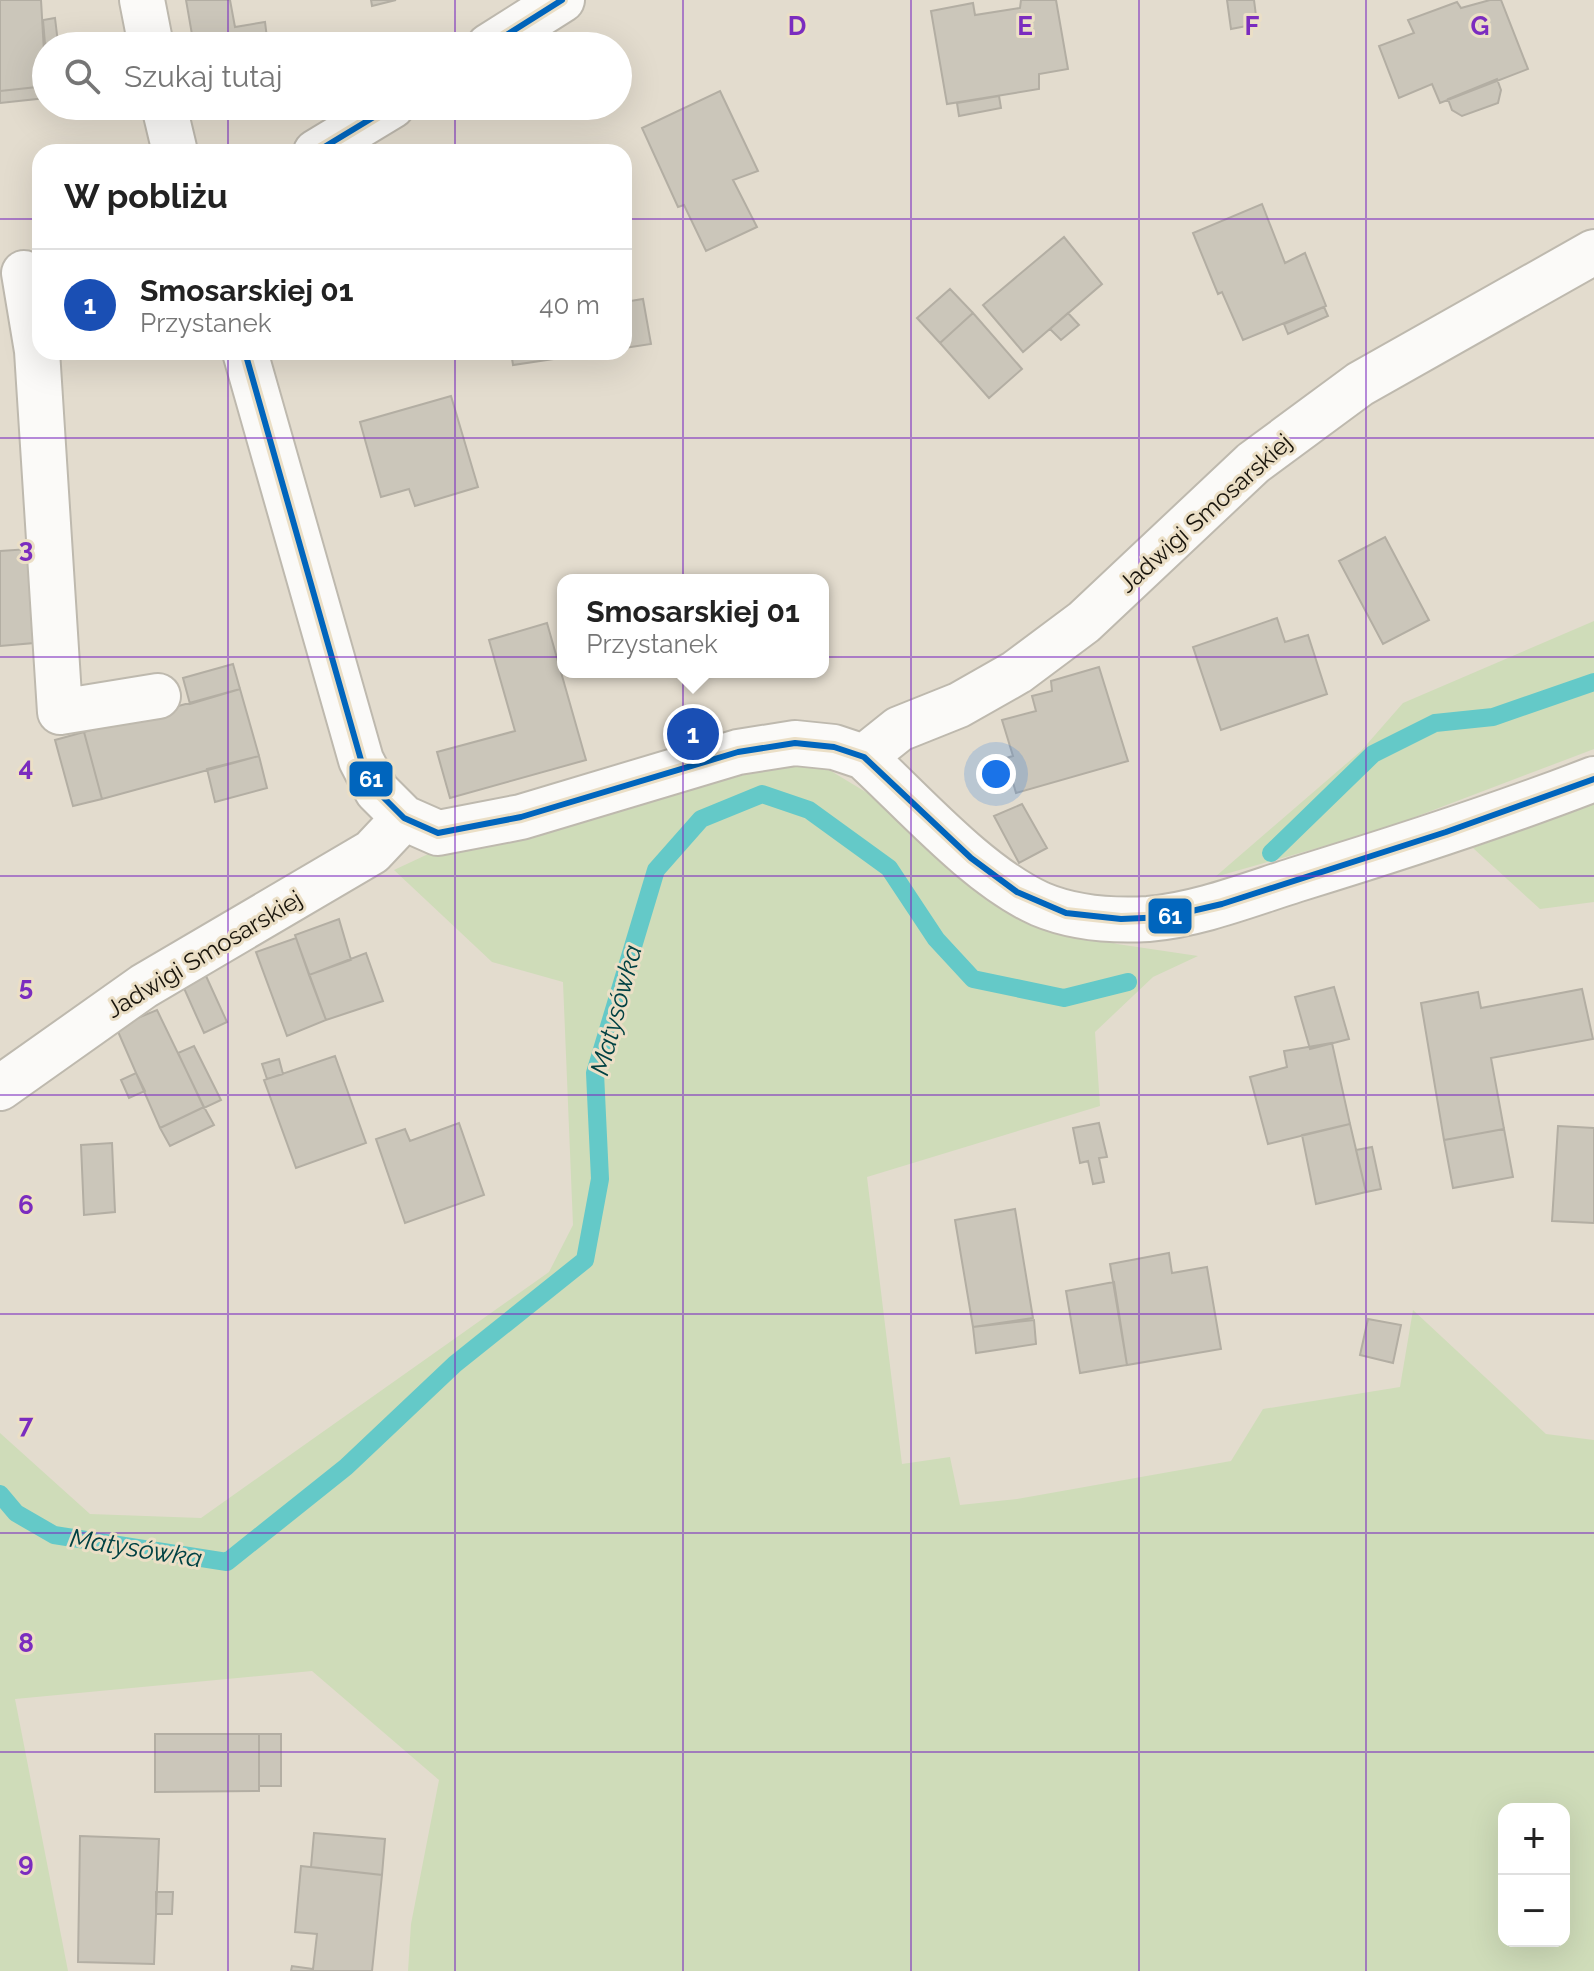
<!DOCTYPE html>
<html lang="pl">
<head>
<meta charset="utf-8">
<style>
  body { margin:0; font-family:Raleway,sans-serif; background:#f2f2f2; color:#222 }
  .controls { position:absolute; right:24px; bottom:24px; display:grid; overflow:hidden; border-radius:16px; box-shadow:0 8px 32px #0002 }
  .controls button { width:72px; height:72px; display:grid; place-items:center; padding:0; border:0; border-bottom:2px solid #e0e0e0; background:#fff; color:#222; font:40px sans-serif }
  .you { position:absolute; left:996px; top:774px; width:28px; height:28px; margin:-20px; border:6px solid #fff; border-radius:50%; background:#1a73e8; box-shadow:0 0 0 12px #1a73e833 }
  .badge { display:grid; place-items:center; width:52px; height:52px; border-radius:50%; background:#5f5a4f; color:#fff; font-size:26px; font-weight:700 }
  .pin { position:absolute; translate:-50% -50%; border:4px solid #fff; box-shadow:0 2px 8px #0006 }
  .popup { position:absolute; left:557px; top:574px; width:272px; height:104px; box-sizing:border-box; display:grid; place-content:center; border-radius:16px; background:#fff; filter:drop-shadow(0 2px 6px #0005); font-size:26px; white-space:nowrap; color:#767676 }
  .popup b { font-size:30px; color:#222 }
  .popup::after { content:''; position:absolute; left:50%; top:100%; margin-left:-16px; border:16px solid transparent; border-top-color:#fff }
  .list { margin:0; padding:0; list-style:none }
  h2 { display:flex; justify-content:space-between; align-items:center; height:104px; margin:0; padding:0 32px; font-size:34px }
  h2 small { font-size:26px; font-weight:400; color:#767676 }
  .list li { display:grid; grid-template-columns:52px 1fr auto; gap:24px; align-items:center; box-sizing:border-box; height:112px; padding:0 32px; border-top:2px solid #e0e0e0 }
  .list b { display:block; font-size:30px; white-space:nowrap }
  .list p { margin:0; font-size:26px; white-space:nowrap; color:#767676 }
  .list em { font-size:26px; font-style:normal; color:#767676 }
  .icon { flex:none; width:44px; height:44px; fill:none; stroke:currentColor; stroke-width:2; stroke-linecap:round; stroke-linejoin:round }
  .map { position:relative; flex:none; width:1594px; height:1971px; overflow:hidden }
  .search { position:absolute; background:#fff; box-shadow:0 8px 32px #0002; left:32px; top:32px; width:600px; height:88px; display:flex; align-items:center; gap:20px; box-sizing:border-box; padding:0 28px; border-radius:44px; color:#767676; font-size:30px }
  .panel { position:absolute; background:#fff; box-shadow:0 8px 32px #0002; left:32px; top:144px; width:600px; height:216px; border-radius:24px }
  .map>svg:first-child { display:block }
  .green { fill:#cfdcb9; fill-rule:evenodd }
  .lines { fill:none; stroke-linecap:round; stroke-linejoin:round }
  .stream { stroke:#64c9c8; stroke-width:18 }
  .building { fill:#cbc6ba; stroke:#b3aea3; stroke-width:2 }
  .minor-casing { stroke:#beb9ae; stroke-width:48 }
  .minor { stroke:#fbfaf8; stroke-width:44 }
  .bus-1-casing { stroke:#ebdfc6; stroke-width:12 }
  .bus-1 { stroke:#0065bd; stroke-width:6 }
  .grid { fill:none; stroke:#7b2cbf; stroke-width:2; stroke-opacity:0.55 }
  .labels { text-anchor:middle; dominant-baseline:central; stroke-width:6; stroke-linejoin:round; paint-order:stroke }
  .street-label { font-size:24px; fill:#18140b; stroke:#ebdfc6 }
  .water-label { font-size:26px; font-style:italic; fill:#004143; stroke:#ebdfc6 }
  .grid-label { font-size:26px; text-anchor:middle; font-weight:bold; fill:#7b2cbf; stroke:#ebdfc6; stroke-width:6; stroke-linejoin:round; paint-order:stroke }
  .line-badge { stroke:#ebdfc6; stroke-width:3 }
  .badge-label { font-size:22px; text-anchor:middle; font-weight:bold; fill:#fff }
</style>
</head>
<body>
<div class="map">
<svg width="1594" height="1971" viewBox="0 0 1594 1971">
  <rect width="100%" height="100%" fill="#e3dcce"/>
  <!-- green -->
  <path class="green" d="M1594 621V749L1381 830 1215 877 1361 751 1403 703Z
    M749 765 826 768 879 800 1028 917 1117 944 1198 956 1153 977 1095 1032 1100 1106 867 1177 902 1464 950 1457 960 1505 1017 1499 1231 1461 1263 1409 1400 1387 1413 1310 1546 1434 1594 1440V1971H408L411 1924 439 1780 312 1671 15 1699 68 1971H0V1433L90 1514 201 1518 549 1272 573 1225 563 982 492 962 394 870 441 848ZM1504 1809H1564V1941H1504Z
    M1594 800V902L1540 909 1473 848Z"/>
  <g class="lines">
    <!-- stream -->
    <path class="stream" d="M1271 853 1373 754 1435 723 1493 717 1594 682
      M0 1494 16 1513 54 1535 227 1562 346 1467 455 1364 585 1260 600 1179 595 1073 656 870 701 819 762 794 809 810 889 868 936 939 973 979 1064 998 1128 982"/>
  </g>
  <!-- building -->
  <path class="building" d="M0 0H41L46 86 0 91Z
    M186 0H230L235 27 265 22 268 46H194Z
    M371 0H396L372 6Z
    M1021 0H1056L1068 69 1039 74V89L947 104 931 11 973 3 975 15 1020 8Z
    M1227 0H1254L1257 24 1231 29Z
    M1490 0H1501L1528 69 1440 103 1432 84 1399 98 1379 46 1414 33 1408 20 1457 2 1461 8Z
    M55 18 58 43 45 44 43 20Z
    M1497 79 1501 90 1498 103 1462 116 1452 110 1448 99Z
    M46 86V98L0 103V91Z
    M720 91 758 171 733 180 757 227 706 251 684 205 678 207 642 128Z
    M999 96 1001 108 959 116 957 103Z
    M1262 204 1285 263 1305 253 1326 306 1243 340 1222 292 1218 294 1193 233Z
    M1064 237 1102 284 1023 352 983 305Z
    M950 289 973 313 940 343 917 318Z
    M643 299 651 344 624 348V302Z
    M1324 307 1328 316 1288 334 1284 324Z
    M973 313 1022 369 989 398 940 343Z
    M1068 313 1079 325 1061 340 1050 329Z
    M511 352H600L513 365Z
    M451 396 478 487 415 506 409 489 381 497 360 422Z
    M1385 537 1429 620 1383 644 1339 561Z
    M29 549 34 643 0 646V551Z
    M1277 618 1285 642 1308 635 1327 694 1221 730 1193 647Z
    M547 623 586 760 450 798 437 752 515 731 489 640Z
    M233 664 240 689 190 704 183 678Z
    M1099 667 1128 761 1016 793 1006 758 1013 756 1002 720 1036 711 1032 696 1052 691 1051 681Z
    M240 689 259 756 102 799 84 732Z
    M84 732 102 799 73 806 55 740Z
    M259 756 267 788 215 802 207 769Z
    M1022 804 1047 848 1019 863 994 816Z
    M339 919 351 960 309 975 295 935Z
    M296 938 326 1020 287 1036 256 952Z
    M366 953 383 1001 326 1020 309 975Z
    M206 976 227 1022 204 1033 183 986Z
    M1334 987 1349 1039 1310 1049 1295 997Z
    M1582 989 1593 1039 1491 1058 1504 1129 1444 1140 1421 1003 1478 992 1481 1008Z
    M157 1010 204 1107 160 1128 116 1027Z
    M1332 1043 1350 1124 1268 1144 1250 1077 1287 1067 1284 1051Z
    M194 1046 221 1100 204 1108 178 1053Z
    M335 1056 366 1143 296 1168 264 1080Z
    M279 1059 283 1074 267 1079 262 1064Z
    M136 1073 145 1091 129 1098 121 1080Z
    M204 1107 214 1125 170 1146 160 1128Z
    M459 1123 484 1195 405 1223 376 1139 405 1129 410 1141Z
    M1099 1123 1107 1157 1099 1158 1104 1182 1093 1184 1088 1161 1080 1163 1073 1128Z
    M1350 1124 1366 1192 1316 1204 1302 1135Z
    M1558 1126 1594 1128V1223L1552 1221Z
    M1504 1129 1513 1177 1453 1188 1444 1140Z
    M112 1143 115 1212 84 1215 81 1145Z
    M1372 1147 1381 1189 1366 1192 1356 1150Z
    M1015 1209 1033 1318 973 1327 955 1220Z
    M1169 1253 1172 1273 1207 1267 1221 1349 1127 1365 1110 1264Z
    M1114 1282 1127 1365 1080 1373 1066 1291Z
    M1368 1319 1401 1325 1393 1363 1360 1355Z
    M1034 1320 1036 1344 976 1353 973 1327Z
    M155 1734H259V1791L155 1792Z
    M259 1734H281V1786H259Z
    M314 1833 385 1839 382 1875 311 1867Z
    M80 1836 159 1839 154 1964 78 1962Z
    M301 1866 382 1875 372 1971H291L292 1966 313 1969 317 1934 295 1932Z
    M156 1892H173L172 1914H156Z"/>
  <g class="lines">
    <!-- minor casing -->
    <g class="minor-casing">
      <path id="minor" d="M142 0 151 46
        M489 46 562 0
        M164 106 175 152
        M316 152 392 106
        M24 273 37 351 60 712 158 696
        M245 352 361 760 377 791 404 818 438 833 521 817 738 752 795 743 834 747 864 757C915 804 978 876 1040 904 1073 918 1112 921 1148 919 1197 915 1248 895 1295 880 1396 849 1496 817 1594 779
        M864 757 899 729 959 705 1017 672 1084 622 1253 463 1360 384 1594 252
        M0 1088 144 986 372 852 404 818"/>
    </g>
    <!-- minor -->
    <use href="#minor" class="minor"/>
    <!-- bus-1 casing -->
    <g class="bus-1-casing">
      <path id="bus-1" d="M489 46 562 0
        M316 152 392 106
        M245 352 361 760 377 791 404 818 438 833 521 817 738 752 795 743 834 747 864 757 971 858 1017 892 1066 913 1121 919 1166 917 1222 904 1446 832 1594 779"/>
    </g>
    <!-- bus-1 -->
    <use href="#bus-1" class="bus-1"/>
  </g>
  <!-- grid -->
  <path class="grid" d="M228 0V46M455 0V46M683 0V1971M911 0V1971M1139 0V1971M1366 0V1971M228 106V152M455 106V152M0 219H40M624 219H1594M228 352V1971M455 352V1971M0 438H1594M0 657H1594M0 876H1594M0 1095H1594M0 1314H1594M0 1533H1594M0 1752H1594"/>
  <g class="labels">
    <!-- street labels -->
    <g class="street-label">
      <text transform="translate(1205 513) rotate(-42)">Jadwigi Smosarskiej</text>
      <text transform="translate(204 954) rotate(-31)">Jadwigi Smosarskiej</text>
    </g>
    <!-- water labels -->
    <g class="water-label">
      <text transform="translate(616 1010) rotate(-75)">Matysówka</text>
      <text transform="translate(136 1548) rotate(9)">Matysówka</text>
    </g>
  </g>
  <g class="grid-label">
    <text x="797" y="35">D</text>
    <text x="1025" y="35">E</text>
    <text x="1252" y="35">F</text>
    <text x="1480" y="35">G</text>
    <text x="26" y="557">3</text>
    <text x="26" y="776">4</text>
    <text x="26" y="995">5</text>
    <text x="26" y="1214">6</text>
    <text x="26" y="1433">7</text>
    <text x="26" y="1652">8</text>
    <text x="26" y="1871">9</text>
  </g>
  <g class="line-badge">
    <rect x="348" y="760" width="46" height="38" rx="8" fill="#0065bd"/>
    <rect x="1147" y="897" width="46" height="38" rx="8" fill="#0065bd"/>
  </g>
  <g class="badge-label">
    <text x="371" y="787">61</text>
    <text x="1170" y="924">61</text>
  </g>
</svg>
<div class="controls">
<button>+</button>
<button>−</button>
</div>
<div class="you"></div>
<div class="pin badge" style="left:693px;top:734px;background:#1a4fb4">1</div>
<div class="popup"><b>Smosarskiej 01</b>Przystanek</div>
<div class="search"><svg class="icon" aria-label="search" viewBox="0 0 24 24"><circle cx="10" cy="10" r="6"/><path d="M15 15l6 6"/></svg>Szukaj tutaj</div>
<section class="panel">
<h2>W pobliżu<small></small></h2>
<ul class="list">
<li><span class="badge" style="background:#1a4fb4">1</span><div><b>Smosarskiej 01</b><p>Przystanek</p></div><em>40 m</em></li>
</ul>
</section>
</div>
</body>
</html>
